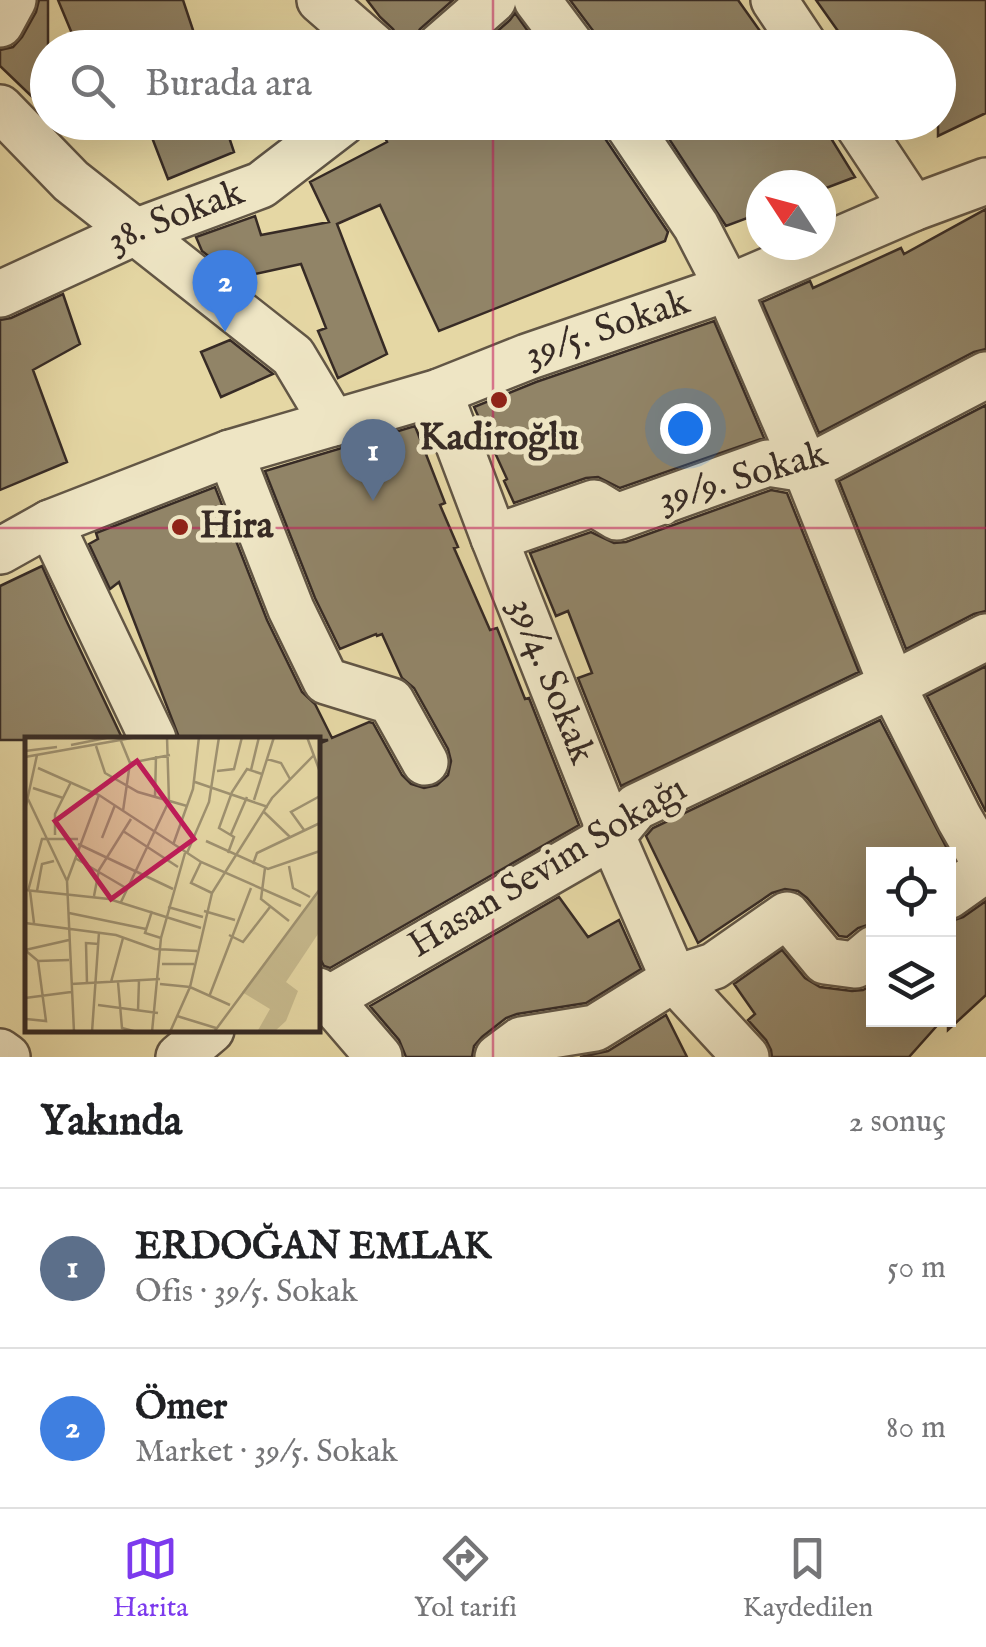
<!DOCTYPE html>
<html lang="tr">
<head>
<meta charset="utf-8">
<style>
  body { margin:0; font-family:"IM FELL English",serif; background:#f2f2f2; color:#202124 }
  .controls { position:absolute; right:30px; bottom:30px; display:grid; overflow:hidden; border-radius:0px; box-shadow:0 10px 40px #0002 }
  .controls button { width:90px; height:90px; display:grid; place-items:center; padding:0; border:0; border-bottom:2px solid #e0e0e0; background:#fff; color:#202124; font:50px sans-serif }
  .compass { position:absolute; left:746px; top:170px; width:90px; height:90px; border-radius:50%; background:#fff; box-shadow:0 10px 40px #0002; rotate:306deg }
  .you { position:absolute; left:685px; top:428px; width:35px; height:35px; margin:-25px; border:8px solid #fff; border-radius:50%; background:#1a73e8; box-shadow:0 0 0 15px #1a73e833 }
  .badge { display:grid; place-items:center; width:65px; height:65px; border-radius:50%; background:#7c3aed; color:#fff; font-size:32px; font-weight:700 }
  .pin { position:absolute; translate:-50% -82px; filter:drop-shadow(0 2px 5px #0008) }
  .pin::after { content:''; position:absolute; top:52px; width:35px; height:30px; background:inherit; clip-path:polygon(0 0,100% 0,50% 100%) }
  .list { margin:0; padding:0; list-style:none }
  h2 { display:flex; justify-content:space-between; align-items:center; height:130px; margin:0; padding:0 40px; font-size:42px }
  h2 small { font-size:32px; font-weight:400; color:#757577 }
  .list li { display:grid; grid-template-columns:65px 1fr auto; gap:30px; align-items:center; box-sizing:border-box; height:160px; padding:0 40px; border-top:2px solid #e0e0e0 }
  .list b { display:block; font-size:38px; white-space:nowrap }
  .list p { margin:0; font-size:32px; white-space:nowrap; color:#757577 }
  .list em { font-size:32px; font-style:normal; color:#757577 }
  .icon { flex:none; width:55px; height:55px; fill:none; stroke:currentColor; stroke-width:2; stroke-linecap:round; stroke-linejoin:round }
  .map { position:relative; flex:none; width:986px; height:1057px; overflow:hidden }
  .search { position:absolute; background:#fff; box-shadow:0 10px 40px #0002; left:30px; right:30px; top:30px; height:110px; display:flex; align-items:center; gap:25px; box-sizing:border-box; padding:0 35px; border-radius:55px; color:#757577; font-size:38px }
  .sheet { height:450px; background:#fff }
  nav { display:flex; justify-content:space-around; align-items:center; box-sizing:border-box; height:140px; border-top:2px solid #e0e0e0; background:#fff; font-size:28px; color:#757577 }
  nav a { display:grid; justify-items:center; gap:5px }
  nav .on { color:#7c3aed }
  .map>svg:first-child { display:block }
  .building { fill:#918467; stroke:#372b25; stroke-width:2.5 }
  .lines { fill:none; stroke-linecap:round; stroke-linejoin:round }
  .minor-casing { stroke:#625645; stroke-width:50 }
  .minor { stroke:#eee5c4; stroke-width:45 }
  .grid { fill:none; stroke:#c2185b; stroke-width:2.5; stroke-opacity:0.55 }
  .poi-dot { fill:#8f2418; stroke:#eee5c4; stroke-width:4 }
  .labels { text-anchor:middle; dominant-baseline:central; stroke-width:10; stroke-linejoin:round; paint-order:stroke }
  .street-label { font-size:38px; fill:#372b25; stroke:#eee5c4 }
  .poi-label { font-size:38px; font-weight:bold; fill:#372b25; stroke:#eee5c4 }
  .inset-road { fill:none; stroke:#9f9271; stroke-width:2.5 }
  .view { fill:#c2185b; fill-opacity:0.15; stroke:#c2185b; stroke-width:5 }
  .inset-edge { fill:none; stroke:#372b25; stroke-width:5 }
</style>
</head>
<body>
<div class="map">
<svg width="986" height="1057" viewBox="0 0 986 1057">
  <rect width="100%" height="100%" fill="#e5d7a4"/>
  <filter id="stains"><feTurbulence type="fractalNoise" baseFrequency=".002" numOctaves="4"/><feColorMatrix values="0 0 0 0 .2 0 0 0 0 .09 0 0 0 0 .02 0 0 0 .5 -.17"/></filter>
  <radialGradient id="worn" r=".72"><stop offset=".6" stop-color="#630" stop-opacity="0"/><stop offset="1" stop-color="#630" stop-opacity=".3"/></radialGradient>
  <!-- building -->
  <path class="building" d="M39 0H48V112L0 66V50L13 47 22 37 36 12Z
    M58 0H183L199 48H78Z
    M367 0H453L420 29 414 39 412 48H400L399 39 393 29 380 17Z
    M570 0H738L772 48H599L594 32Z
    M816 0H986V113L938 136V48H850Z
    M515 13 540 48H478L510 20Z
    M146 122H224L234 152 168 179Z
    M378 122H600L604 137 668 232 665 241 439 331 380 205 337 224 387 354 338 378 318 331 326 328 301 264 237 278 202 251 196 237 255 216 261 235 329 222 310 182 387 142Z
    M658 122H821L855 177 821 190V185H761V213L726 226Z
    M986 209V349L974 352 819 433 762 302 810 281 813 288 901 248 904 254Z
    M63 294 80 344 33 370 67 462 0 490V320L11 318Z
    M714 321 764 438 620 488 598 477 586 478 514 503 504 481 507 479 474 407 536 382Z
    M230 340 273 374 221 397 201 352Z
    M986 405V611L974 614 906 649 839 481Z
    M415 426 445 503 440 505 458 547 454 548 490 630 497 628 525 699 529 698 579 825 330 968 324 966 318 955V744L328 740H180L119 582 110 589 89 544 98 539 96 533 215 487 267 620 302 692 315 704 332 738 369 722 373 723 402 775 411 784 424 788 437 785 448 775 451 761 448 749 414 688 402 678 382 634 377 636 376 634 340 649 315 598 265 471Z
    M771 490 787 493 859 672 621 786 578 678 592 673 568 611 556 616 530 553 591 532 614 543 626 542Z
    M42 566 66 620 123 740H0V586Z
    M986 666V812L927 696Z
    M880 720 953 860 948 863V854H874V923L858 928 847 937 839 936 807 898 798 891 785 889 772 893 698 943 646 836 653 828Z
    M559 897 588 937 619 920 641 969 586 1003 517 1014 506 1018 482 1037 474 1046 472 1057H406L399 1040 370 1006Z
    M986 901V995L948 1030V922L963 917Z
    M782 950 805 978 820 987 852 991 863 990 874 984V1020H942L909 1057H772L771 1050 766 1040 748 1020 755 1014 734 984Z
    M666 1015 687 1057H580L608 1051Z"/>
  <g class="lines">
    <!-- minor casing -->
    <g class="minor-casing">
      <g id="minor">
        <path d="M320 0 375 48"/>
        <path d="M537 0 573 48"/>
        <path d="M774 0 806 48"/>
        <path d="M0 24 13 0"/>
        <path d="M438 48 493 0"/>
        <path d="M0 108 71 181 293 356 333 423"/>
        <path d="M626 122 696 226 728 288 806 469 892 685 959 818 986 865"/>
        <path d="M856 122 913 208"/>
        <path id="s1" d="M0 294 135 232 261 185 343 122"/>
        <path id="s2" d="M439 392 494 538 612 836 674 979 746 1057"/>
        <path d="M230 453 291 609 326 681 391 701 425 762"/>
        <path d="M50 523 153 739"/>
        <path d="M494 538 594 503 617 517 768 463 806 469 986 375"/>
        <path id="s3" d="M0 551 50 523 230 453 439 392 527 357 728 288 913 208 986 181"/>
        <path d="M948 896 986 869"/>
        <path d="M318 991 329 999 379 1057"/>
        <path d="M329 999 612 836 636 807 892 685 986 637"/>
        <path d="M0 1052 7 1057"/>
        <path d="M179 1057 211 1030"/>
        <path d="M498 1057 521 1040 595 1028 674 979 714 966 787 915 825 961 855 965 874 949"/>
      </g>
    </g>
    <!-- minor -->
    <use href="#minor" class="minor"/>
  </g>
  <!-- grid -->
  <path class="grid" d="M493 0V48M493 122V1057M0 528H986"/>
  <!-- markers -->
  <g class="poi-dot">
    <circle cx="499" cy="400" r="10"/>
    <circle cx="180" cy="527" r="10"/>
  </g>
  <g class="labels">
    <!-- street labels -->
    <g class="street-label">
      <text stroke="none"><textPath href="#s1" startOffset="192">38. Sokak</textPath></text>
      <text stroke="none"><textPath href="#s3" startOffset="648">39/5. Sokak</textPath></text>
      <text transform="translate(743 478) rotate(-16)">39/9. Sokak</text>
      <text stroke="none"><textPath href="#s2" startOffset="310">39/4. Sokak</textPath></text>
      <text transform="translate(548 868) rotate(-31)">Hasan Sevim Sokağı</text>
    </g>
    <!-- poi labels -->
    <g class="poi-label">
      <text x="499" y="439">Kadiroğlu</text>
      <text x="200" y="527" text-anchor="start">Hira</text>
    </g>
  </g>
  <!-- overview -->
  <g transform="translate(25 737)">
    <rect width="295" height="295" fill="#e5d7a4"/>
    <path d="M292 157 295 194 261 245 273 254 261 284 249 295H232L245 272 217 255Z" fill="#c7ba8e"/>
    <path class="inset-road" d="M282 0 295 35M96 4 105 26 98 74M46 8 86 0M71 9 80 36 113 55 162 69M0 14 32 10M0 20 112 0M242 22 256 26 265 42M105 26 145 18M13 31 74 58 176 125 276 169M226 33 234 0M192 34 209 32 217 0M170 45 243 70M8 51 38 61M130 60 131 19M3 62 42 144 49 295M229 63 249 0M0 73 12 18M239 75 265 100M279 93 266 75 295 59M98 94 153 130M206 97 222 60M30 98V77L46 45M77 101 90 68M181 104 243 132 295 114M53 107 148 152M148 108 168 52 174 0M162 116 184 65 194 0M203 116 209 100 194 91 207 55 222 32 237 37M50 121 101 151M176 125 166 146 187 156M228 127 232 116 295 86M264 129 268 151 285 160M240 131 236 162 264 184M42 144 74 58M0 153 84 162 176 191M3 154 17 102H53M5 154 9 186M12 154 17 127 29 124M69 159 74 133 106 82M96 165 144 64 142 0M143 170 178 180M127 174 120 196 136 201M179 174 210 183M44 176 121 192M0 186 91 198 130 212 172 214M204 198 218 205 245 170M0 213 13 224 44 223M0 213 44 203M137 227H169M86 245 98 201M93 245 97 291 112 295M46 247 135 242M62 247 61 206 74 207M135 247 165 250 205 268M184 260 226 151M0 261 46 255M73 268 133 276M113 274 114 243M152 279 191 291M1 282 21 284 13 224M67 295 74 195M127 295 136 201 160 116M145 295 165 250 187 156 247 61 288 19M189 295 295 152"/>
    <path class="view" d="M112 24 169 102 86 162 30 84Z"/>
    <rect width="295" height="295" class="inset-edge"/>
  </g>
  <rect width="100%" height="100%" filter="url(#stains)"/>
  <rect width="100%" height="100%" fill="url(#worn)"/>
</svg>
<div class="controls">
<button><svg class="icon" aria-label="locate" viewBox="0 0 24 24"><circle cx="12" cy="12" r="6"/><path d="M12 2v4M12 18v4M2 12h4M18 12h4"/></svg></button>
<button><svg class="icon" aria-label="layers" viewBox="0 0 24 24"><path d="M12 4l9 5-9 5-9-5zM3 14l9 5 9-5"/></svg></button>
</div>
<svg class="compass" viewBox="-18 -18 36 36"><path d="M0-13l5 13h-10z" fill="#e53935"/><path d="M0 13l5-13h-10z" fill="#757577"/></svg>
<div class="you"></div>
<div class="pin badge" style="left:373px;top:501px;background:#5c6f8a">1</div>
<div class="pin badge" style="left:225px;top:332px;background:#3f7fe0">2</div>
<div class="search"><svg class="icon" aria-label="search" viewBox="0 0 24 24"><circle cx="10" cy="10" r="6"/><path d="M15 15l6 6"/></svg>Burada ara</div>
</div>
<section class="sheet">
<h2>Yakında<small>2 sonuç</small></h2>
<ul class="list">
<li><span class="badge" style="background:#5c6f8a">1</span><div><b>ERDOĞAN EMLAK</b><p>Ofis · 39/5. Sokak</p></div><em>50 m</em></li>
<li><span class="badge" style="background:#3f7fe0">2</span><div><b>Ömer</b><p>Market · 39/5. Sokak</p></div><em>80 m</em></li>
</ul>
</section>
<nav>
<a class="on"><svg class="icon" aria-label="map" viewBox="0 0 24 24"><path d="M3 6l6-2 6 2 6-2v14l-6 2-6-2-6 2zM9 4v14M15 6v14"/></svg>Harita</a>
<a><svg class="icon" aria-label="directions" viewBox="0 0 24 24"><path d="M12 3l9 9-9 9-9-9zM9 14v-3h6M13 9l2 2-2 2"/></svg>Yol tarifi</a>
<a><svg class="icon" aria-label="saved" viewBox="0 0 24 24"><path d="M7 4h10v16l-5-4-5 4z"/></svg>Kaydedilen</a>
</nav>
</body>
</html>
